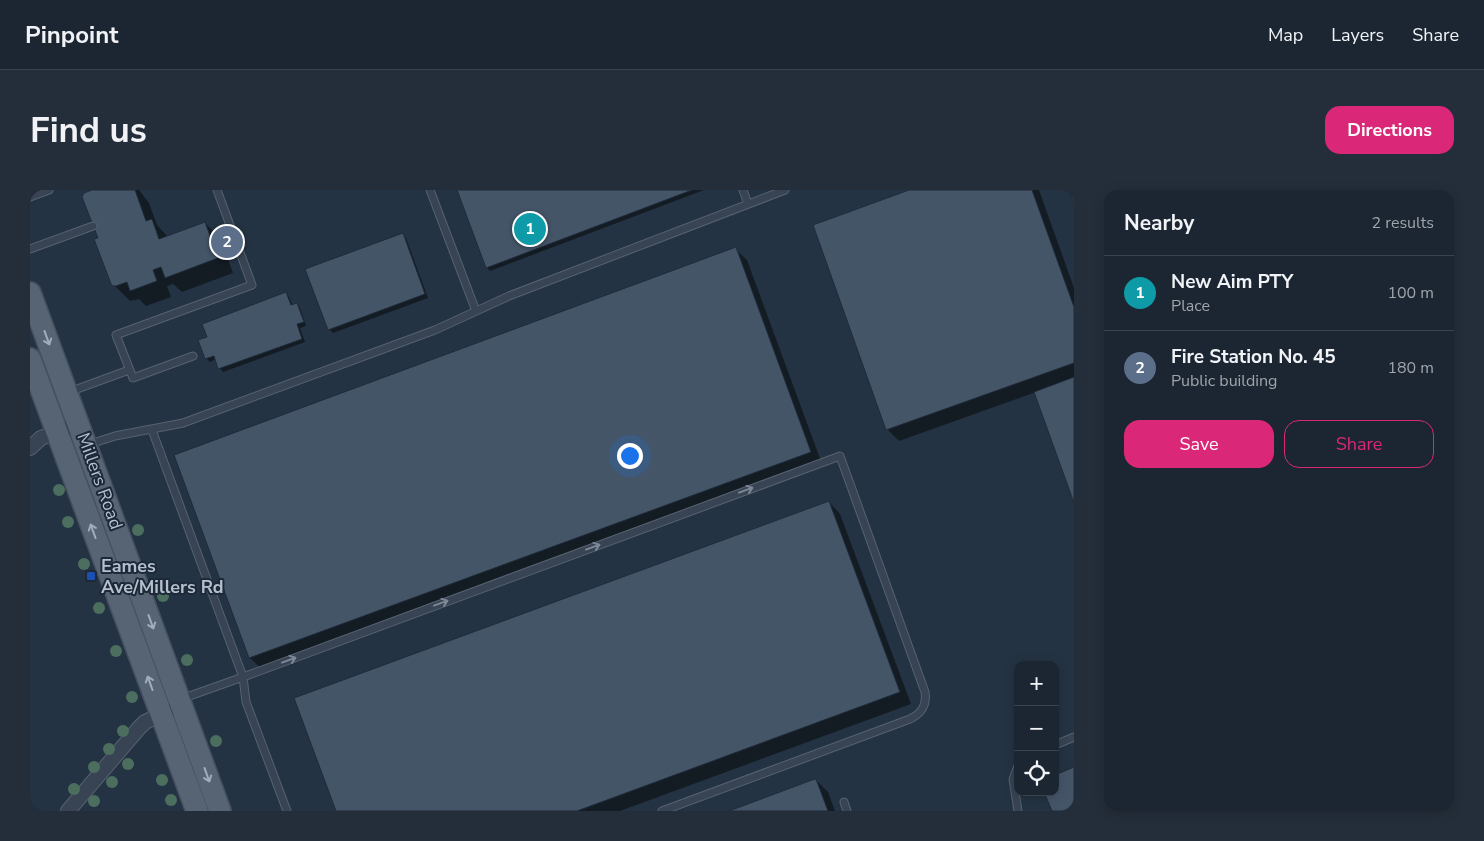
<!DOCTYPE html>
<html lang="en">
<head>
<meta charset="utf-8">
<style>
  body { margin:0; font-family:"Nunito Sans",sans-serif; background:#242e3a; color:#f1f3f6 }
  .controls { position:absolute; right:15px; bottom:15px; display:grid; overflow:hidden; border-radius:10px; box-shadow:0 2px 12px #0003 }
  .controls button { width:45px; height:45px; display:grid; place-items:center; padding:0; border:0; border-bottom:1px solid #39434d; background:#1b2632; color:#f1f3f6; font:25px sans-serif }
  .you { position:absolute; left:599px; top:265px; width:18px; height:18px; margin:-12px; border:4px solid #fff; border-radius:50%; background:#1a73e8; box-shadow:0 0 0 8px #1a73e833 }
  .badge { display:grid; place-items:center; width:32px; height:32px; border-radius:50%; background:#db2777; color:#fff; font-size:16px; font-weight:700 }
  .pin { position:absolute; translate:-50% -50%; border:2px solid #fff; box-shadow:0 1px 5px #0006 }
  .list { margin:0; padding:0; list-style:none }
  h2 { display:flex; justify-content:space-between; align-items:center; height:65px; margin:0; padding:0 20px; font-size:21px }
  h2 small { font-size:16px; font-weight:400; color:#a0a5ac }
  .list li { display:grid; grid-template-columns:32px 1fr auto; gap:15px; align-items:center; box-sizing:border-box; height:75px; padding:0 20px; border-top:1px solid #39434d }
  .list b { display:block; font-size:19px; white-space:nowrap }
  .list p { margin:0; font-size:16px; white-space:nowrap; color:#a0a5ac }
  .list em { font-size:16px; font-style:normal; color:#a0a5ac }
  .actions { display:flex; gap:10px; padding:15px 20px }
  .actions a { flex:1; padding:11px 0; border:1px solid #db2777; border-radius:15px; text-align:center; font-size:18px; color:#db2777 }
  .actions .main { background:#db2777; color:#fff }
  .icon { flex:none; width:28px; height:28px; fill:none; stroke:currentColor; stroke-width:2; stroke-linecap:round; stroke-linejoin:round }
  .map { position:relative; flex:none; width:1044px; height:621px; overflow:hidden; border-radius:15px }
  header { display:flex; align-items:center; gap:30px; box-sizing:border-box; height:70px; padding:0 25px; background:#1b2632; border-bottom:1px solid #39434d }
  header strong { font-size:24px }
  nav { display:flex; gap:28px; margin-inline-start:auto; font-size:18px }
  .intro { display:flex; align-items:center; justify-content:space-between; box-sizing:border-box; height:120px; padding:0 30px }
  h1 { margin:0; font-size:35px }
  .button { padding:12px 22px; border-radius:15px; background:#db2777; color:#fff; font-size:18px; font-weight:700 }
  main { display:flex; gap:30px; padding:0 30px }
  aside { flex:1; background:#1b2632; border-radius:15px; box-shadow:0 2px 12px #0003 }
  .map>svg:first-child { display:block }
  .shadow { fill:#0007 }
  .building { fill:#455568; stroke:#1f2b3a }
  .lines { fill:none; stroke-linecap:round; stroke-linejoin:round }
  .lane-casing { stroke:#566270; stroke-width:9 }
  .street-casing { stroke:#566270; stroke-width:16 }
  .primary-casing { stroke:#45505f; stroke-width:24 }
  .lane { stroke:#384453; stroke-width:7 }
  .street { stroke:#384453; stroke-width:14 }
  .primary { stroke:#566473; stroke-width:21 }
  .tree { fill:#4b6e5e }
  .oneway { stroke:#a2adbb }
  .oneway2 { stroke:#7d8896 }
  .transit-dot { fill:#1a4fb4; stroke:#1d2938; stroke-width:2 }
  .labels { text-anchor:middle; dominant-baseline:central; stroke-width:4; stroke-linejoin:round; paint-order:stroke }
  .street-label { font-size:18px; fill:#b5bfcd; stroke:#1d2938 }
  .poi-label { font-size:18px; font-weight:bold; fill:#b5bfcd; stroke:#1d2938; text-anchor:start }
</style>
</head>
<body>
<header>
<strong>Pinpoint</strong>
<nav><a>Map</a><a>Layers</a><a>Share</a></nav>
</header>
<div class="intro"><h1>Find us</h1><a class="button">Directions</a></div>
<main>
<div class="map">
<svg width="1044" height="621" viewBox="0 0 1044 621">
  <rect width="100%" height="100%" fill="#243343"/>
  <!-- shadow -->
  <path class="shadow" d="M66 0H109L119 13 127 35 138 47 175 33 190 48 203 83 152 102 143 94 137 96 141 107 116 116 109 109 100 111 82 93 69 49Z
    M428 0H674L460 81 457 77Z
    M883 0H1009L1044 98V309L1006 202 869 251 857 239Z
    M372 44 376 48 398 108 303 143 299 139Z
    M705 59 717 70 792 274 232 479 220 468Z
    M256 103 259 107 263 116 267 114 270 118 276 136 270 138 275 152 193 182 190 178 186 169 180 172 176 168 178 148Z
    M799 312 810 324 881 514 590 621H307Z
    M786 590 798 602 805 621H702Z"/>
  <!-- building -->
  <path class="building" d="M62 0H105L116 31 122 29 129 49 175 32 188 68 135 88 131 77 123 80 127 91 100 101 97 92 86 96H83L81 94 64 49 68 48 52 7 54 3Z
    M427 0H662L456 78Z
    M879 0H1002L1044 117V173L856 240 783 35Z
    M1039 0H1044V15Z
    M373 43 395 104 298 140 275 79Z
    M706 57 781 262 219 468 144 265Z
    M256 102 261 115 267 113 274 132 267 134 272 149 188 179 184 166 175 169 168 150 177 147 172 134Z
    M1044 187V313L1004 202Z
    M799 311 870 502 547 621H306L264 508Z
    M1044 577V621H1022L1014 602H1025V585Z
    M786 589 798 621H699L782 590Z"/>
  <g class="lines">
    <!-- lane casing -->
    <g class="lane-casing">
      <path id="lane" d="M400 0 446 121
        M713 0 718 14
        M0 7 19 0
        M0 59 63 36
        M163 166 103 188 86 145 222 95 187 0
        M39 202 99 180
        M122 240 213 487 151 509
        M57 255 85 246 153 233 405 140 479 106 755 0
        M1025 555 1044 547
        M988 576 983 589 988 621
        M814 612 817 621
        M257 621 216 512 213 487 810 266 895 502C897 515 892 523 880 529L632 621"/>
    </g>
    <!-- street casing -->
    <g class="street-casing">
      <path id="street" d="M0 258 11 248 48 234
        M38 621 109 538 115 532 139 521"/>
    </g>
    <!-- primary casing -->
    <g class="primary-casing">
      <path id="primary" d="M0 103 190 621
        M0 169 167 621"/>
    </g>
    <!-- lane -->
    <use href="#lane" class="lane"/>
    <!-- street -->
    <use href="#street" class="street"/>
    <!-- primary -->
    <use href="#primary" class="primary"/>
  </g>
  <!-- trees -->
  <g class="tree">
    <circle cx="29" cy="300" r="6"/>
    <circle cx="38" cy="332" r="6"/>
    <circle cx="108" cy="340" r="6"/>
    <circle cx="54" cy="374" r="6"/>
    <circle cx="133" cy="406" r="6"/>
    <circle cx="69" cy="418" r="6"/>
    <circle cx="86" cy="461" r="6"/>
    <circle cx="157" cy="470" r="6"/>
    <circle cx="102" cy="507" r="6"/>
    <circle cx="93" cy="541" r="6"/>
    <circle cx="186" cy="551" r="6"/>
    <circle cx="79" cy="559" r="6"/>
    <circle cx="98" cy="574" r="6"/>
    <circle cx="64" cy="577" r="6"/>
    <circle cx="132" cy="590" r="6"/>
    <circle cx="82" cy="592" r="6"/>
    <circle cx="44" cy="599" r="6"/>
    <circle cx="141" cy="610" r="6"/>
    <circle cx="64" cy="611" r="6"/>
  </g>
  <!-- one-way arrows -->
  <defs><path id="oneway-shaft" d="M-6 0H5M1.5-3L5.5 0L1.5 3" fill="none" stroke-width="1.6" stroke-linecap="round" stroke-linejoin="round" transform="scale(1.25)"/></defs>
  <g class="oneway">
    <use href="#oneway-shaft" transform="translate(17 148) rotate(70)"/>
    <use href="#oneway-shaft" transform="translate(63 341) rotate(-110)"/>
    <use href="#oneway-shaft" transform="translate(121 432) rotate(70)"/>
    <use href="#oneway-shaft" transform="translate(120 493) rotate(-110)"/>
    <use href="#oneway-shaft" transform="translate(177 585) rotate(70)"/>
  </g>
  <g class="oneway2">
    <use href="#oneway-shaft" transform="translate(716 300) rotate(-20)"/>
    <use href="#oneway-shaft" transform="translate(563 357) rotate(-20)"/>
    <use href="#oneway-shaft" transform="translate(411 413) rotate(-20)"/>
    <use href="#oneway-shaft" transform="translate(259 470) rotate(-20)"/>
  </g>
  <!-- markers -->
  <rect class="transit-dot" x="56" y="381" width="10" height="10" rx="2.5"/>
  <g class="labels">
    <!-- street labels -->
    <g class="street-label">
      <text transform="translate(70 291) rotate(70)">Millers Road</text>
    </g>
    <!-- poi labels -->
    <g class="poi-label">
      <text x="71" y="376">Eames<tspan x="71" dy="21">Ave/Millers Rd</tspan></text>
    </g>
  </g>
</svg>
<div class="controls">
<button>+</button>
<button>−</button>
<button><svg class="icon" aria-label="locate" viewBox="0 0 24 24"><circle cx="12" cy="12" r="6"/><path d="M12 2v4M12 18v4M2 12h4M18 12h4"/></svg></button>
</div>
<div class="you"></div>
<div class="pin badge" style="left:500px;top:39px;background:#0f9aa8">1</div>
<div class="pin badge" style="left:197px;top:52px;background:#5c6f8a">2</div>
</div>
<aside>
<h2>Nearby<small>2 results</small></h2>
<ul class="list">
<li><span class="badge" style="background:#0f9aa8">1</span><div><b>New Aim PTY</b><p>Place</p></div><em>100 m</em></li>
<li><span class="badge" style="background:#5c6f8a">2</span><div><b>Fire Station No. 45</b><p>Public building</p></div><em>180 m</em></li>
</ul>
<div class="actions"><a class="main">Save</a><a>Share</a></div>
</aside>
</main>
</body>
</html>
